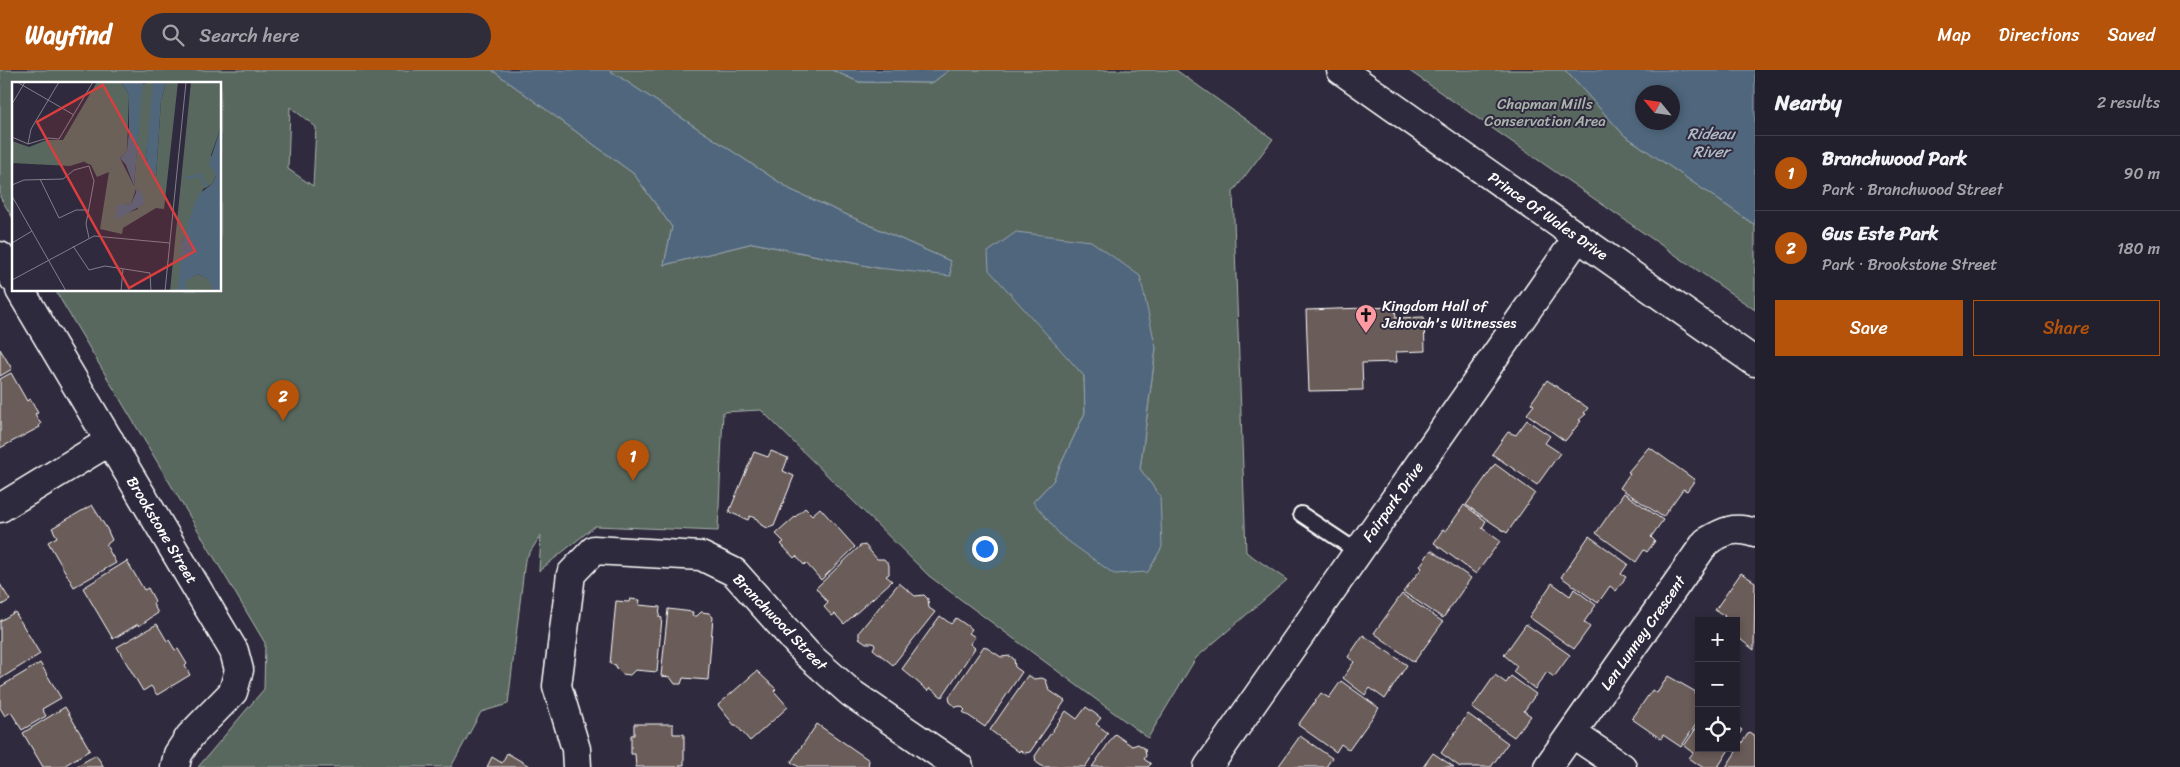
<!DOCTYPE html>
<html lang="en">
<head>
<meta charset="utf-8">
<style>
  body { margin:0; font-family:Sriracha,sans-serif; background:#2f2d3a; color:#f1f3f6 }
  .controls { position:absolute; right:15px; bottom:15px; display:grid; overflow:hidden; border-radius:0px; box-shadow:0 2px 8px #0003 }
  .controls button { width:45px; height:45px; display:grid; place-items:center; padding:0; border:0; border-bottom:1px solid #403e4a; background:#23202e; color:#f1f3f6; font:25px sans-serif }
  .compass { position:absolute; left:1635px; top:15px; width:45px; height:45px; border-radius:50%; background:#23202e; box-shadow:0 2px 8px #0003; rotate:299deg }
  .you { position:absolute; left:984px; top:478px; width:18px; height:18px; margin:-12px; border:4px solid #fff; border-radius:50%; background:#1a73e8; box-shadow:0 0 0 8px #1a73e833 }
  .badge { display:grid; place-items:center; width:32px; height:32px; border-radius:50%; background:#b45309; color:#fff; font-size:16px; font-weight:700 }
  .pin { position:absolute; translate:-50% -41px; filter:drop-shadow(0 1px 2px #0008) }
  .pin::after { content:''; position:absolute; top:26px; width:18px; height:15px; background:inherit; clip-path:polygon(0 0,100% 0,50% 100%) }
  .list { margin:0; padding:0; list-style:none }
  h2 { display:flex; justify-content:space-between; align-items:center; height:65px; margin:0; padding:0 20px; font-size:21px }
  h2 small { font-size:16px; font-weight:400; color:#a3a3aa }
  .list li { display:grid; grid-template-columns:32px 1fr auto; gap:15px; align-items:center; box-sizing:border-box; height:75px; padding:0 20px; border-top:1px solid #403e4a }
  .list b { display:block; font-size:19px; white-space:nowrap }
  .list p { margin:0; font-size:16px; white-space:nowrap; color:#a3a3aa }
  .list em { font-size:16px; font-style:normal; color:#a3a3aa }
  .actions { display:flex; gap:10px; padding:15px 20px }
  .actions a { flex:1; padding:11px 0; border:1px solid #b45309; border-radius:0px; text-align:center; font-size:18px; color:#b45309 }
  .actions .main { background:#b45309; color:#fff }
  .icon { flex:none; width:28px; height:28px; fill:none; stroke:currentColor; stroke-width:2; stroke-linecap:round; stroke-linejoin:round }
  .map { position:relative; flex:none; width:1755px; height:697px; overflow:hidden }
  header { display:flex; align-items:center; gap:30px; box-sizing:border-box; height:70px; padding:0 25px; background:#b45309; color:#fff }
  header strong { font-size:24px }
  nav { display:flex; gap:28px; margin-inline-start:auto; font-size:18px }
  .search { width:350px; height:45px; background:#2f2d3a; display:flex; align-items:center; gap:12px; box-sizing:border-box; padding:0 18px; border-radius:28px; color:#a3a3aa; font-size:19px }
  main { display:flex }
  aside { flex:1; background:#23202e }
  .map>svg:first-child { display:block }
  .green { fill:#59685e; stroke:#acb4ae; fill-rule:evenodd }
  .water { fill:#50667b; stroke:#96a3b0; fill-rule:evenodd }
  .building { fill:#6a5c58; stroke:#fff }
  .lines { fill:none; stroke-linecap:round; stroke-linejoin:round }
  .service-casing { stroke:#fff; stroke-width:18 }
  .minor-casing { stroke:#fff; stroke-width:31 }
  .primary-casing { stroke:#fff; stroke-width:31 }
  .service { stroke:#2f2a3d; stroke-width:14 }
  .minor { stroke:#2f2a3d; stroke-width:28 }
  .primary { stroke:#2f2a3d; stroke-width:28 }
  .labels { text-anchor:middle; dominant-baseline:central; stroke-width:4; stroke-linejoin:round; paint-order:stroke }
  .park-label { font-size:15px; fill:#acb4ae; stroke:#2f2a3d }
  .street-label { font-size:15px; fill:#fff; stroke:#2f2a3d }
  .poi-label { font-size:15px; fill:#fff; stroke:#2f2a3d; text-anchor:start }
  .water-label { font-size:16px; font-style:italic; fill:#b0bac4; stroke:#2f2a3d }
  .inset-river { fill:none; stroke:#50667b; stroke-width:2.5 }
  .inset-road { fill:none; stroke:#827f8b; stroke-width:1 }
  .view { fill:#da3e3e; fill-opacity:0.15; stroke:#da3e3e; stroke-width:2.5 }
  .inset-edge { fill:none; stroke:#fff; stroke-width:2.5 }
</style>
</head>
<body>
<header>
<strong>Wayfind</strong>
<div class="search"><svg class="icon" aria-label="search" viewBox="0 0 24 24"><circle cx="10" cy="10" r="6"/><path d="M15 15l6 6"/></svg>Search here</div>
<nav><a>Map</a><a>Directions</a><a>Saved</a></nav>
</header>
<main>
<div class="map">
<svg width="1755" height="697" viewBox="0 0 1755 697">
  <rect width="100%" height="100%" fill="#2f2a3d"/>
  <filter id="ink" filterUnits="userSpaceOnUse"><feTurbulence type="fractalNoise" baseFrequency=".02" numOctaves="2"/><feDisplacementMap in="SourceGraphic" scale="10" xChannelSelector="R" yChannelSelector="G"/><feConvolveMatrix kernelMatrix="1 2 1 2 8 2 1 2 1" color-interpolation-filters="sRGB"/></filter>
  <g filter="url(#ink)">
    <!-- green -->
    <path class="green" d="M0 0H492L634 104 672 157 664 195 753 173 878 198 950 191 791 120 609 0H832L859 12 932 13 949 0H1176L1273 69 1233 122 1246 482 1287 510 1196 588 1148 668 929 506 761 340 723 342 718 461 595 456 539 501 541 465 525 490 508 634 481 642 451 697H198L264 619 265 573 55 220H220V14H14V150L0 127ZM290 37 316 57 313 116 288 99ZM1045 261 1156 278 1140 399 1160 426 1033 432 1053 411 1085 343 1084 306Z
      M1408 0H1565L1624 65 1755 155V240Z"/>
    <!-- water -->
    <path class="water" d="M492 0H609L791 120 950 191 951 206 878 198 753 173 664 195 672 157 634 104Z
      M832 0H949L932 13 859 12Z
      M1565 0H1755V155L1624 65ZM1672 22V52H1642V22Z
      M1016 162 1091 171 1140 206 1156 278 1140 399 1160 426 1162 477 1148 502 1114 504 1061 466 1033 432 1053 411 1085 343 1084 306 989 200 988 182Z"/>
    <!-- building -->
    <path class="building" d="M1395 237 1396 248 1424 247 1425 281 1396 282 1397 292 1362 293 1363 320 1309 321 1306 240Z
      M0 279 12 299 0 306Z
      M11 303 27 331 30 329 38 343 35 344 41 354 39 355 40 357 0 378V309Z
      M1547 310 1588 338 1584 343 1586 344 1579 350 1581 351 1565 371 1527 344 1534 335 1531 333Z
      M1527 350 1550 366 1545 373 1560 383 1537 415 1492 384 1508 362 1516 365Z
      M1649 377 1695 410 1687 421 1683 419 1663 447 1620 418 1630 403 1628 402Z
      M771 381 788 388 783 401 794 406 774 456 768 458 761 455 757 449 750 446 748 450 729 442 754 382 768 387Z
      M1495 394 1535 423 1507 463 1466 435Z
      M1624 423 1663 450 1651 467 1655 471 1647 482 1644 480 1636 492 1596 463Z
      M92 435 107 459 112 470 106 475 116 493 74 517 48 472 57 467 52 458Z
      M1464 435 1486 451 1482 458 1500 471 1476 504 1434 473 1443 459 1446 461Z
      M805 438 812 445 820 438 855 477 821 510 806 493 804 495 796 486 794 488 781 474 784 472 776 464Z
      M1589 466 1628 494 1621 504 1626 507 1616 521 1610 516 1598 533 1561 507Z
      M865 475 877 489H884L889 495V504L886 506 892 511 844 554 835 544 832 546 824 537 828 533 816 518 860 476Z
      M1431 480 1471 508 1443 548 1403 522 1422 498 1420 496Z
      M127 491 144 520 148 518 155 531 153 534 158 543 139 556 138 554 113 569 83 518Z
      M1741 503 1755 512 1754 580 1736 566V551H1721L1725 546 1715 540Z
      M899 513 915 526 924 525 928 529 929 538 935 542 893 595 873 579 875 575 873 573H866L859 568V562Z
      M1552 513 1570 526 1574 519 1596 535 1584 552 1590 557 1574 579 1529 547Z
      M0 514 10 530 0 536Z
      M1402 524 1443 552 1414 592 1374 563Z
      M630 529 640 530 639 535 660 537 659 547 662 548 657 602 635 600 630 605 622 604 616 598V595L610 594 616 531 629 532Z
      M668 539 693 542 692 546H697L701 542 709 543 713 547 708 610 683 608 681 614H675L670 607 661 606Z
      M15 542 40 584 0 609V551Z
      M940 546 951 554 956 548 972 559 969 563 975 567 970 574 975 578 942 627 930 618 928 621 902 599Z
      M157 554 167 571 169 570 175 580 178 579 187 594 185 596 190 605 157 625 151 616 143 621 117 577Z
      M1526 554 1570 585 1554 607 1547 602 1535 619 1513 602 1517 596 1504 585Z
      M1363 565 1407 595 1385 629 1370 618 1365 625 1343 608 1354 592 1348 587Z
      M984 576 1001 587 1010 586 1014 589 1015 597 1022 602 985 657 963 642 965 640 961 636 956 637 950 632 949 627Z
      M40 593 61 628 42 639 46 646 22 660 11 642 5 646 0 638V617Z
      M757 601 776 619 774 621 788 637 750 671 736 655H734L718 635Z
      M1028 605 1034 609 1042 608 1046 610 1049 620 1065 631 1030 682 1025 683 1020 680 1019 682 990 660Z
      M1495 605 1506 613 1511 606 1536 624 1524 641 1531 646 1514 667 1472 638Z
      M1668 606 1696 622 1695 624 1699 627V650L1681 677 1663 665 1661 669 1632 649 1652 620 1657 623Z
      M1341 611 1379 638 1349 680 1341 674 1336 682 1298 655 1321 623 1329 628Z
      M65 637 90 680 62 697H43L23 663Z
      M1086 637 1101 648 1096 654 1108 663 1085 697H1043L1036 692 1035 686 1066 641 1077 649Z
      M1468 644 1508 673 1491 697H1460L1441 683Z
      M634 654H673V664H684V695H680V697H636L635 684H631V665H634Z
      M817 654 869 690 868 697H799L791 692Z
      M1699 654V678H1730L1718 697H1702L1689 688 1693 683 1684 676Z
      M1736 656 1742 660 1736 669Z
      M1749 662 1755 666V697H1726Z
      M1115 664 1132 676 1138 674 1145 679 1146 686 1144 689 1151 694 1148 697H1092Z
      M1300 666 1332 688 1326 697H1278Z
      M507 683 531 697H487L492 687 502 693Z
      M1433 683 1454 697H1423Z
      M96 685 104 697H75Z"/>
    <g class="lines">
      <!-- service casing -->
      <g class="service-casing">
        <path id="service" d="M1301 444 1358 482"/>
      </g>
      <!-- minor casing -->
      <g class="minor-casing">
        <path id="minor" d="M0 186 14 209
          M20 220 234 581 239 600 233 622 190 666 178 684 175 697
          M0 438 110 371
          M1573 664 1622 697
          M577 697 576 679 557 616 571 504 594 480 701 486 734 502 807 584 851 623 959 697
          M1208 697 1578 167
          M1548 697 1706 472C1724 461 1734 456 1755 463"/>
      </g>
      <!-- primary casing -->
      <g class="primary-casing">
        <path id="primary" d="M1341 0 1755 292"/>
      </g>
      <!-- service -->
      <use href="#service" class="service"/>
      <!-- minor -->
      <use href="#minor" class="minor"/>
      <!-- primary -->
      <use href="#primary" class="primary"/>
    </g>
  </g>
  <!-- icons -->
  <defs>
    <g id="church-pin" transform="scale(1.125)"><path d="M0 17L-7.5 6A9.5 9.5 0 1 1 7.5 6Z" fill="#ff9aa2" stroke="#2f2a3d"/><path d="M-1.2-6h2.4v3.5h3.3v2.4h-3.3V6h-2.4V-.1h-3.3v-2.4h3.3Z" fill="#111"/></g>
  </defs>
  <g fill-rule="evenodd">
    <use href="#church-pin" x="1366" y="245"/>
  </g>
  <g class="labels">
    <!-- park labels -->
    <g class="park-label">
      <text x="1545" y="34">Chapman Mills<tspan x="1545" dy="17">Conservation Area</tspan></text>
    </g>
    <!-- street labels -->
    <g class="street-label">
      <text transform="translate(1548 146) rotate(35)">Prince Of Wales Drive</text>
      <text transform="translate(1393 432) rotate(-55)">Fairpark Drive</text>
      <text transform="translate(162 460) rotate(59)">Brookstone Street</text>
      <text transform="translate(780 552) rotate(46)">Branchwood Street</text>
      <text transform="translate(1643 563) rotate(-55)">Len Lunney Crescent</text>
    </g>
    <!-- poi labels -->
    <g class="poi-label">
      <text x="1382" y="236">Kingdom Hall of<tspan x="1382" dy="17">Jehovah's Witnesses</tspan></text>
    </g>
    <!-- water labels -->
    <g class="water-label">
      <text x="1711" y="63">Rideau<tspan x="1711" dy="18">River</tspan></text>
    </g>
  </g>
  <!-- overview -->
  <g transform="translate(12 12)">
    <rect width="209" height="209" fill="#2f2a3d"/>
    <path d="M85 0H109L117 13 115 69 108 76 122 104 130 2 141 0 143 5 134 74 135 85 144 94 149 19 154 0H166L152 127 144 126 111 146 110 152 88 147 97 90 85 95 79 83 72 80 74 79 58 84 0 81V59L17 65 35 58H51ZM124 107 126 127 113 132 105 124 119 122ZM179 0H209V45L199 73 204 94 200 102 191 107 170 160 175 198 185 192 197 197 202 209H158Z" fill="#59685e" fill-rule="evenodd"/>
    <path d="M109 0H131L122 104 114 83 108 76 115 69 117 49V13ZM141 0H154L149 19 144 94 135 85 134 74ZM209 45V209H202L196 197 185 192 173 200 175 209H166L170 160 181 127 187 112 200 102 204 94 197 82ZM126 106 132 115V122L104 138 105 123 119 122Z" fill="#50667b"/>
    <path class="inset-river" d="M174 96 188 93 195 105"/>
    <path class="inset-road" d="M5 0 62 33M0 22 13 0M0 55 16 62 36 56 47 57 81 0M16 62 19 47 47 0M28 97 47 136 64 128H76M0 103 12 98 51 97 62 88 77 84 82 99 74 142 77 156M0 114 54 209M0 161 20 149M61 164 77 188 93 184 138 191 139 209M0 198 82 154 158 161M109 209 111 187M153 209 174 0"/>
    <path class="view" d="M91 3 183 169 117 206 25 40Z"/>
    <rect width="209" height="209" class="inset-edge"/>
  </g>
</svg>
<div class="controls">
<button>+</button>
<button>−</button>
<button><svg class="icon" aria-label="locate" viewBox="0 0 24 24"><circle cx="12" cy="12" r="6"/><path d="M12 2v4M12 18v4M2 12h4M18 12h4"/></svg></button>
</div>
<svg class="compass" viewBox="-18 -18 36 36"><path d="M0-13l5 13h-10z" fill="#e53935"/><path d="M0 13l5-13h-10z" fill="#a3a3aa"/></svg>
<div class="you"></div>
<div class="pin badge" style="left:633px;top:411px">1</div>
<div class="pin badge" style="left:283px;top:351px">2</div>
</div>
<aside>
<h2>Nearby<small>2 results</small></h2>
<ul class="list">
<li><span class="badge">1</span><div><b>Branchwood Park</b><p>Park · Branchwood Street</p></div><em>90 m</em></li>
<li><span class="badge">2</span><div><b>Gus Este Park</b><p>Park · Brookstone Street</p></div><em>180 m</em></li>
</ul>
<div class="actions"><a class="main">Save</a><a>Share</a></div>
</aside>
</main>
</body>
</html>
